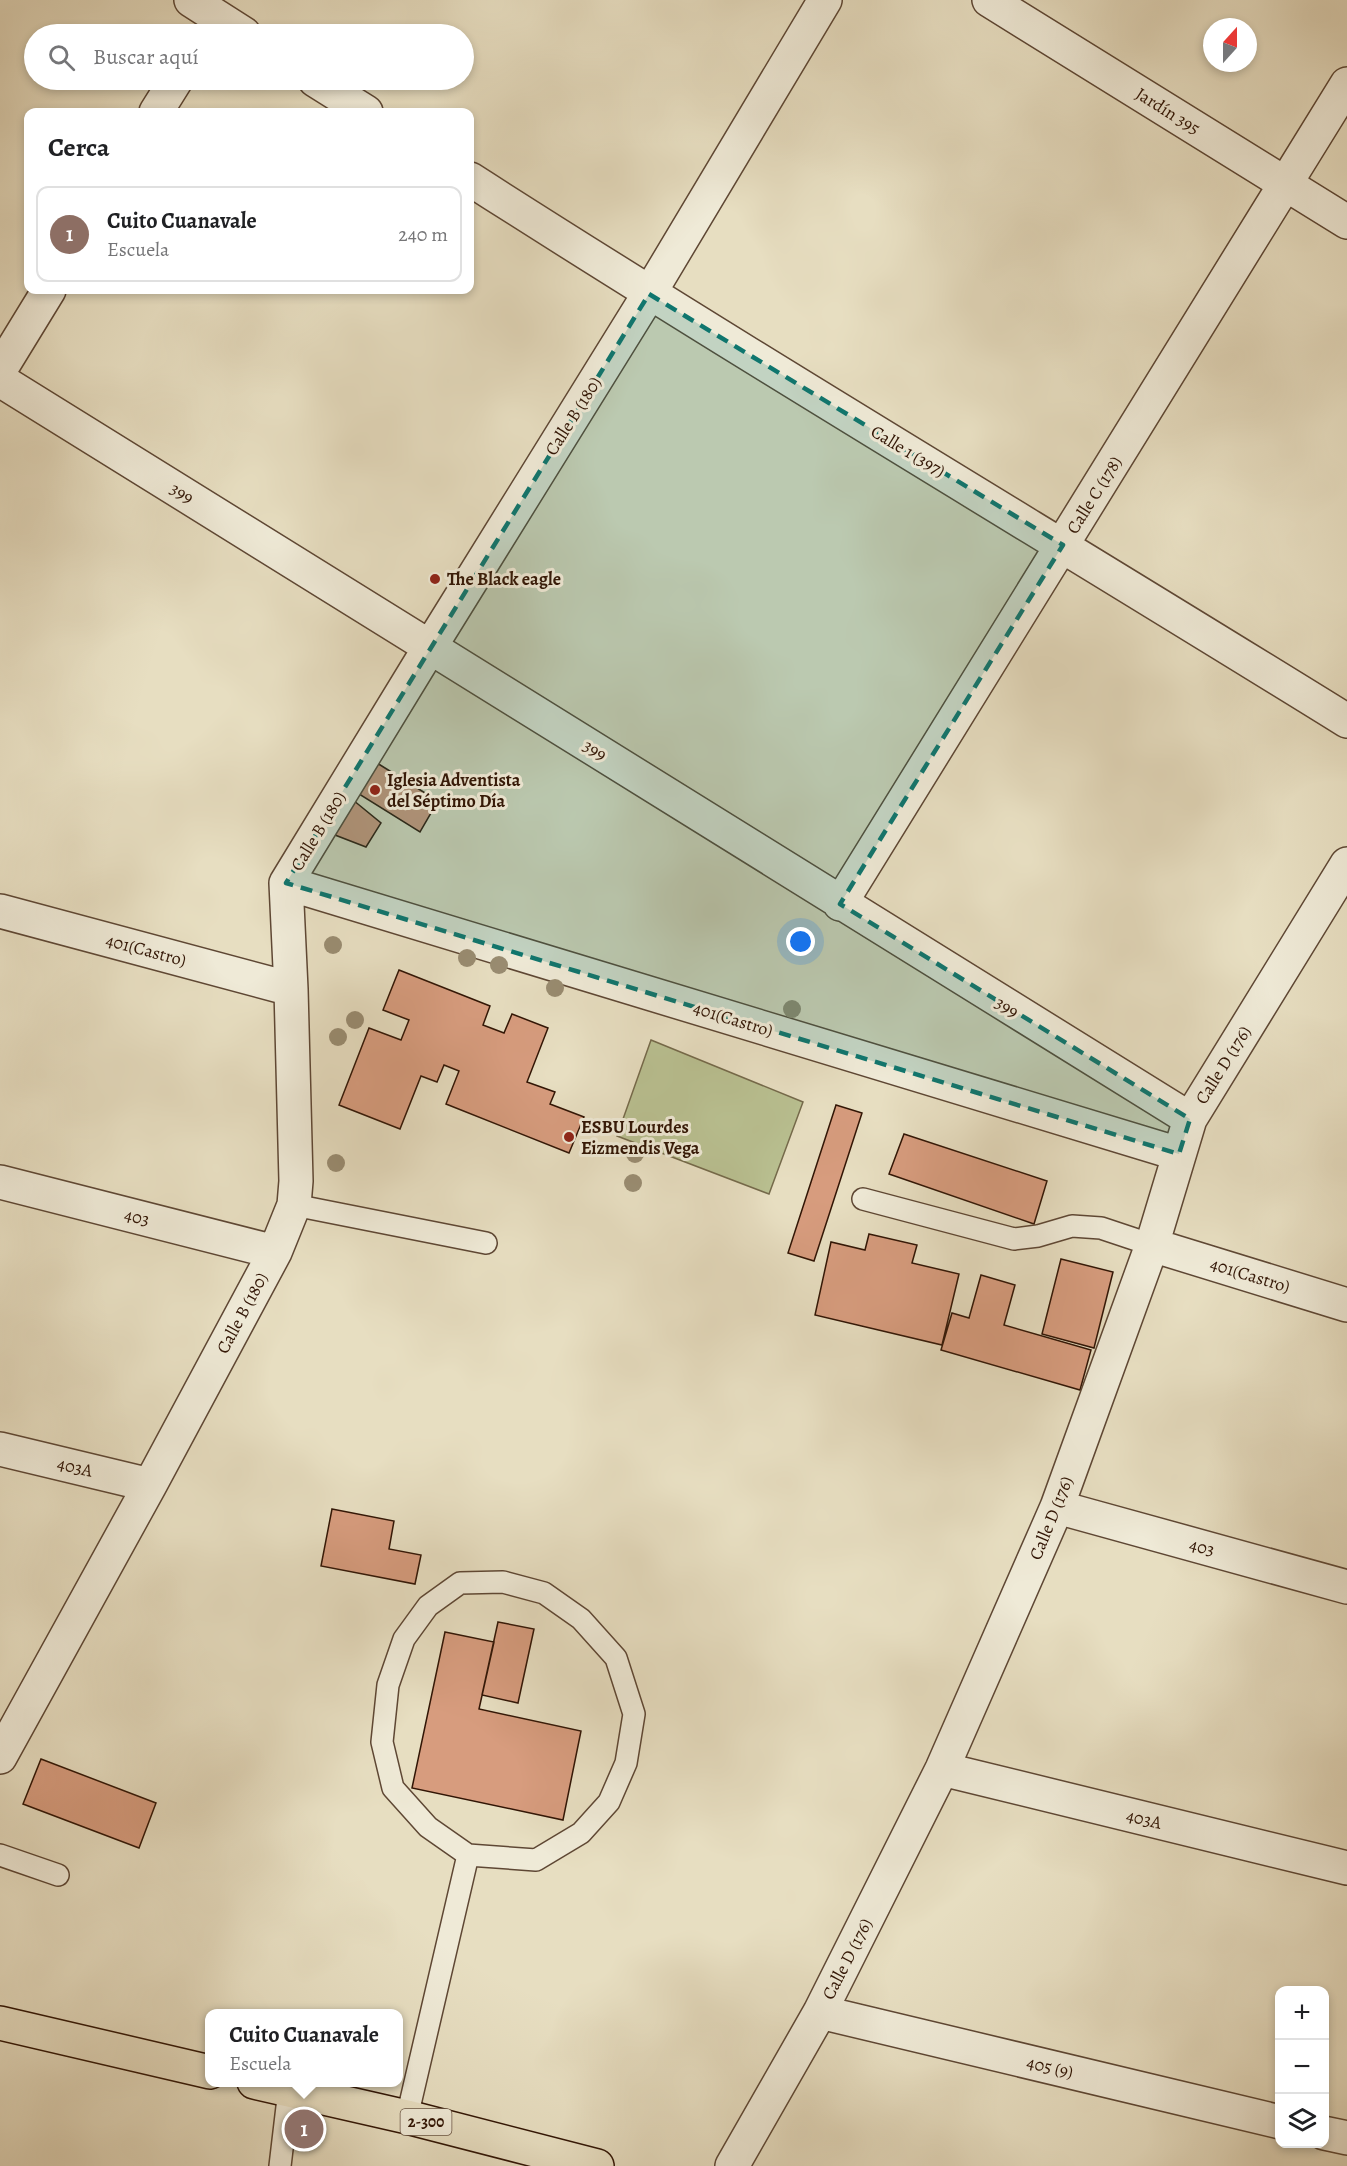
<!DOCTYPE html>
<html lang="es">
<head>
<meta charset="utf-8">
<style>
  body { margin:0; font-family:Alegreya,serif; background:#f6f6f6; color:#202124 }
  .controls { position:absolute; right:18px; bottom:18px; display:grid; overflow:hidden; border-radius:12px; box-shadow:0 3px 9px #0003 }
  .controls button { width:54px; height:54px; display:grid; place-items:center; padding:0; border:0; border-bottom:2px solid #e0e0e0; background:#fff; color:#202124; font:30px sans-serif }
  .compass { position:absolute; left:1203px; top:18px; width:54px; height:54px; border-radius:50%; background:#fff; box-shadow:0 3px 9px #0003; rotate:21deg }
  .you { position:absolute; left:801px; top:942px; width:21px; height:21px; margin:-15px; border:4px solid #fff; border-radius:50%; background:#1a73e8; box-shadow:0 0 0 9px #1a73e833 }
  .badge { display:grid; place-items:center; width:39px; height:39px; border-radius:50%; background:#8f2418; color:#fff; font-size:20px; font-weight:700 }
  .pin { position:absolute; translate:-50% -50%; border:3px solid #fff; box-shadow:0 2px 6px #0006 }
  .popup { position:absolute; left:205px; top:2009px; width:198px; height:78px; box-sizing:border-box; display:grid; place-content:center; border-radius:12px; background:#fff; filter:drop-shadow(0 2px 4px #0005); font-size:20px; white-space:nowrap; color:#757577 }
  .popup b { font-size:22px; color:#202124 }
  .popup::after { content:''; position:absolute; left:50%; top:100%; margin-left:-12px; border:12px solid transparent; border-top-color:#fff }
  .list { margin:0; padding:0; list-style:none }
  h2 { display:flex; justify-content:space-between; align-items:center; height:78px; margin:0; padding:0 24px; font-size:26px }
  h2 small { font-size:20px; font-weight:400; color:#757577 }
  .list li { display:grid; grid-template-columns:39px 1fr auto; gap:18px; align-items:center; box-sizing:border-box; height:96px; margin:0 12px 12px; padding:0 12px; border:2px solid #e0e0e0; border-radius:12px }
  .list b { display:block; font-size:22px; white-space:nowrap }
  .list p { margin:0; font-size:20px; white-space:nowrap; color:#757577 }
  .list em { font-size:20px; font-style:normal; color:#757577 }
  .icon { flex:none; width:33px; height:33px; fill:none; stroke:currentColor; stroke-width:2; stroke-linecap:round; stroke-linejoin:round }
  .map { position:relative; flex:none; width:1347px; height:2166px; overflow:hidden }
  .search { position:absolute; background:#fff; box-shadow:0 3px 9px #0003; left:24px; top:24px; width:450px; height:66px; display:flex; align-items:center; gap:15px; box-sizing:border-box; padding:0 21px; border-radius:33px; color:#757577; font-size:22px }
  .panel { position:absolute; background:#fff; box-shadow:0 3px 9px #0003; left:24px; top:108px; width:450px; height:186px; border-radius:12px }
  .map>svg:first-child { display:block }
  .green { fill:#b9c091; stroke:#756a4b; stroke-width:1.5 }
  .building { fill:#d79c7e; stroke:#311505; stroke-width:1.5 }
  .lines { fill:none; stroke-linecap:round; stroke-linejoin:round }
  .lane-casing { stroke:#5e4734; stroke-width:24 }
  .street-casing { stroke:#5e4734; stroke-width:36 }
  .primary-casing { stroke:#311505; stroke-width:36 }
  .lane { stroke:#efead7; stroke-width:21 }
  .street { stroke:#efead7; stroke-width:33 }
  .primary { stroke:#e7dec1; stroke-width:33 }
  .tree { fill:#998c71 }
  .marked { fill:#0f766e; fill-opacity:0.2; stroke:#0f766e; stroke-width:4.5; stroke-dasharray:12 8; stroke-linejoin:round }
  .poi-dot { fill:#8f2418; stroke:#efead7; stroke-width:2 }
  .labels { text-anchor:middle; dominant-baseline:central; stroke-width:6; stroke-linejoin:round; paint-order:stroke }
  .shield { fill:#efead7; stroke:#6a5544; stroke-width:1.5 }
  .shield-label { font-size:16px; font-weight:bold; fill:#311505 }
  .street-label { font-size:18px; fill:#311505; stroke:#efead7 }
  .poi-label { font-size:18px; font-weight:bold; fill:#311505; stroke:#efead7; text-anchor:start }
</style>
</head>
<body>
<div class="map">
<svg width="1347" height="2166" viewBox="0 0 1347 2166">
  <rect width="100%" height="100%" fill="#e7dec1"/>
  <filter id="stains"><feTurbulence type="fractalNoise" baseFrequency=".00333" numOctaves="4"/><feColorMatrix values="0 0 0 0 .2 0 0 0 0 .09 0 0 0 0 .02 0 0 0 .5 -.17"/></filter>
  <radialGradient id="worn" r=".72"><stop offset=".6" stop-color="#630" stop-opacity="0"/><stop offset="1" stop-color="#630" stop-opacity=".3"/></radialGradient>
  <!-- green -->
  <path class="green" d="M651 1040 803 1102 769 1194 617 1136Z"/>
  <!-- building -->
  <path class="building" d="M377 763 438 801 420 832 359 794Z
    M353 800 381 823 366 847 335 835Z
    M399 970 490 1006 483 1025 504 1033 512 1014 548 1028 527 1082 555 1092 550 1104 584 1117 569 1153 446 1104 459 1071 444 1065 437 1082 421 1076 400 1129 339 1105 369 1028 401 1040 409 1020 383 1010Z
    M836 1105 862 1113 814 1261 788 1253Z
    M904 1134 1047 1181 1034 1224 889 1174Z
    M869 1234 917 1245 912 1263 959 1274 942 1345 815 1315 831 1242 865 1250Z
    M1061 1259 1113 1272 1094 1348 1042 1334Z
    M981 1275 1015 1285 1004 1325 1091 1350 1080 1390 941 1350 952 1313 969 1318Z
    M332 1509 394 1521 389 1549 421 1555 415 1584 321 1566Z
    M498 1622 534 1629 518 1703 482 1695Z
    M445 1632 494 1642 479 1709 581 1731 563 1820 412 1788Z
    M41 1759 156 1803 139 1848 23 1804Z"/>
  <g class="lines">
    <!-- lane casing -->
    <g class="lane-casing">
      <path id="lane" d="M863 1199 1014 1239 1038 1236 1072 1226 1101 1228 1152 1245
        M294 1205 486 1243
        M0 1855 58 1875
        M407 2117 468 1855 536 1860 581 1833 609 1802 626 1763 634 1714 616 1658 581 1619 544 1593 503 1582 460 1583 428 1606 404 1639 388 1685 382 1742 393 1788 428 1827 468 1855
        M280 2166 289 2090"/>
    </g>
    <!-- street casing -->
    <g class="street-casing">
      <path id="street" d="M191 0 244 34
        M989 0 1347 222
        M315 80 366 112
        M156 112 176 80
        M470 179C759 364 1055 540 1347 721
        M0 370 49 290
        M0 380C397 626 792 875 1190 1119
        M286 883 1179 1154
        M840 904 1347 84
        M0 911 291 989
        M0 1182 275 1252
        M1152 1245 1347 1305
        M0 1449 150 1485
        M1057 1507 1347 1587
        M0 1757 150 1485 275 1252 294 1205 296 1181 291 989 286 883 430 647 649 294 825 0
        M942 1769 1347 1868
        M820 2012 1280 2122
        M1324 2133 1347 2138
        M732 2166 820 2012 942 1769 1057 1507 1152 1245 1190 1119 1347 864"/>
    </g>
    <!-- primary casing -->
    <g class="primary-casing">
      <path id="primary" d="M0 2023 210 2072
        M254 2082 407 2117 597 2166"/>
    </g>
    <!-- lane -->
    <use href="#lane" class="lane"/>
    <!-- street -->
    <use href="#street" class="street"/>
    <!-- primary -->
    <use href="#primary" class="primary"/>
  </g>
  <!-- trees -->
  <g class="tree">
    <circle cx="333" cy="945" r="9"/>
    <circle cx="467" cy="958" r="9"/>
    <circle cx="499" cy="965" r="9"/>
    <circle cx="555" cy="988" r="9"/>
    <circle cx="792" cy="1009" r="9"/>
    <circle cx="355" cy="1020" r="9"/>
    <circle cx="338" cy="1037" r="9"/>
    <circle cx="635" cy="1154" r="9"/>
    <circle cx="336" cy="1163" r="9"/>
    <circle cx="633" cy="1183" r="9"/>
  </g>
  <!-- marked area -->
  <path class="marked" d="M649 294 1063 545 840 904 1190 1119 1179 1154 286 883Z"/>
  <!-- markers -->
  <g class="poi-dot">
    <circle cx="435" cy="579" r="6"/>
    <circle cx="375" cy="790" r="6"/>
    <circle cx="569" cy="1137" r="6"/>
  </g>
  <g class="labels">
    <!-- shield labels -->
    <rect class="shield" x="400.5" y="2109" width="51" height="26" rx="4.5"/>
    <g class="shield-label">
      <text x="426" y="2122">2-300</text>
    </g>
    <!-- street labels -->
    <g class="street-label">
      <text transform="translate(1168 111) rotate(32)">Jardín 395</text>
      <text transform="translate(573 416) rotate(-58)">Calle B (180)</text>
      <text transform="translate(908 451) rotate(31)">Calle 1 (397)</text>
      <text transform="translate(182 493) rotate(32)">399</text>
      <text transform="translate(1094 495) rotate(-58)">Calle C (178)</text>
      <text transform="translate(595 750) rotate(32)">399</text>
      <text transform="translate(318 831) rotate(-59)">Calle B (180)</text>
      <text transform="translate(146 950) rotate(15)">401(Castro)</text>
      <text transform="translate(1007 1007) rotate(32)">399</text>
      <text transform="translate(733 1019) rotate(17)">401(Castro)</text>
      <text transform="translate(1223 1065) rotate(-58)">Calle D (176)</text>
      <text transform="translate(137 1217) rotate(14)">403</text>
      <text transform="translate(1250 1275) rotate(17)">401(Castro)</text>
      <text transform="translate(242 1313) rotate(-62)">Calle B (180)</text>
      <text transform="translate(75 1467) rotate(13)">403A</text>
      <text transform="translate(1051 1518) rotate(-68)">Calle D (176)</text>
      <text transform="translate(1202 1547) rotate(15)">403</text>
      <text transform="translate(1144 1819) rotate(14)">403A</text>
      <text transform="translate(847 1959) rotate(-63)">Calle D (176)</text>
      <text transform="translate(1050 2067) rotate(13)">405 (9)</text>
    </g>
    <!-- poi labels -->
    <g class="poi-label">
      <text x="447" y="579">The Black eagle</text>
      <text x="387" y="780">Iglesia Adventista<tspan x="387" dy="21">del Séptimo Día</tspan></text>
      <text x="581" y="1127">ESBU Lourdes<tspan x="581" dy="21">Eizmendis Vega</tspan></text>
    </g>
  </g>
  <rect width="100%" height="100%" filter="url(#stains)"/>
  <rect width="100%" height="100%" fill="url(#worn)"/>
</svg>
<div class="controls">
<button>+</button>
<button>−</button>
<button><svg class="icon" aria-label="layers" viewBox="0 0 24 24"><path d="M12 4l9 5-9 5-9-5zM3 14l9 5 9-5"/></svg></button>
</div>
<svg class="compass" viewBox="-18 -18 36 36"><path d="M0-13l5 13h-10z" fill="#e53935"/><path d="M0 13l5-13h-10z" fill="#757577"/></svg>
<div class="you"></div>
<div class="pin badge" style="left:304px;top:2129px;background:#8d6e63">1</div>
<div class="popup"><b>Cuito Cuanavale</b>Escuela</div>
<div class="search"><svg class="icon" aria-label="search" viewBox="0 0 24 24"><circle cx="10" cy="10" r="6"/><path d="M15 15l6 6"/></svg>Buscar aquí</div>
<section class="panel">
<h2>Cerca<small></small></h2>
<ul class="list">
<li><span class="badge" style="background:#8d6e63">1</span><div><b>Cuito Cuanavale</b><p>Escuela</p></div><em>240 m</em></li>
</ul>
</section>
</div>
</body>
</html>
